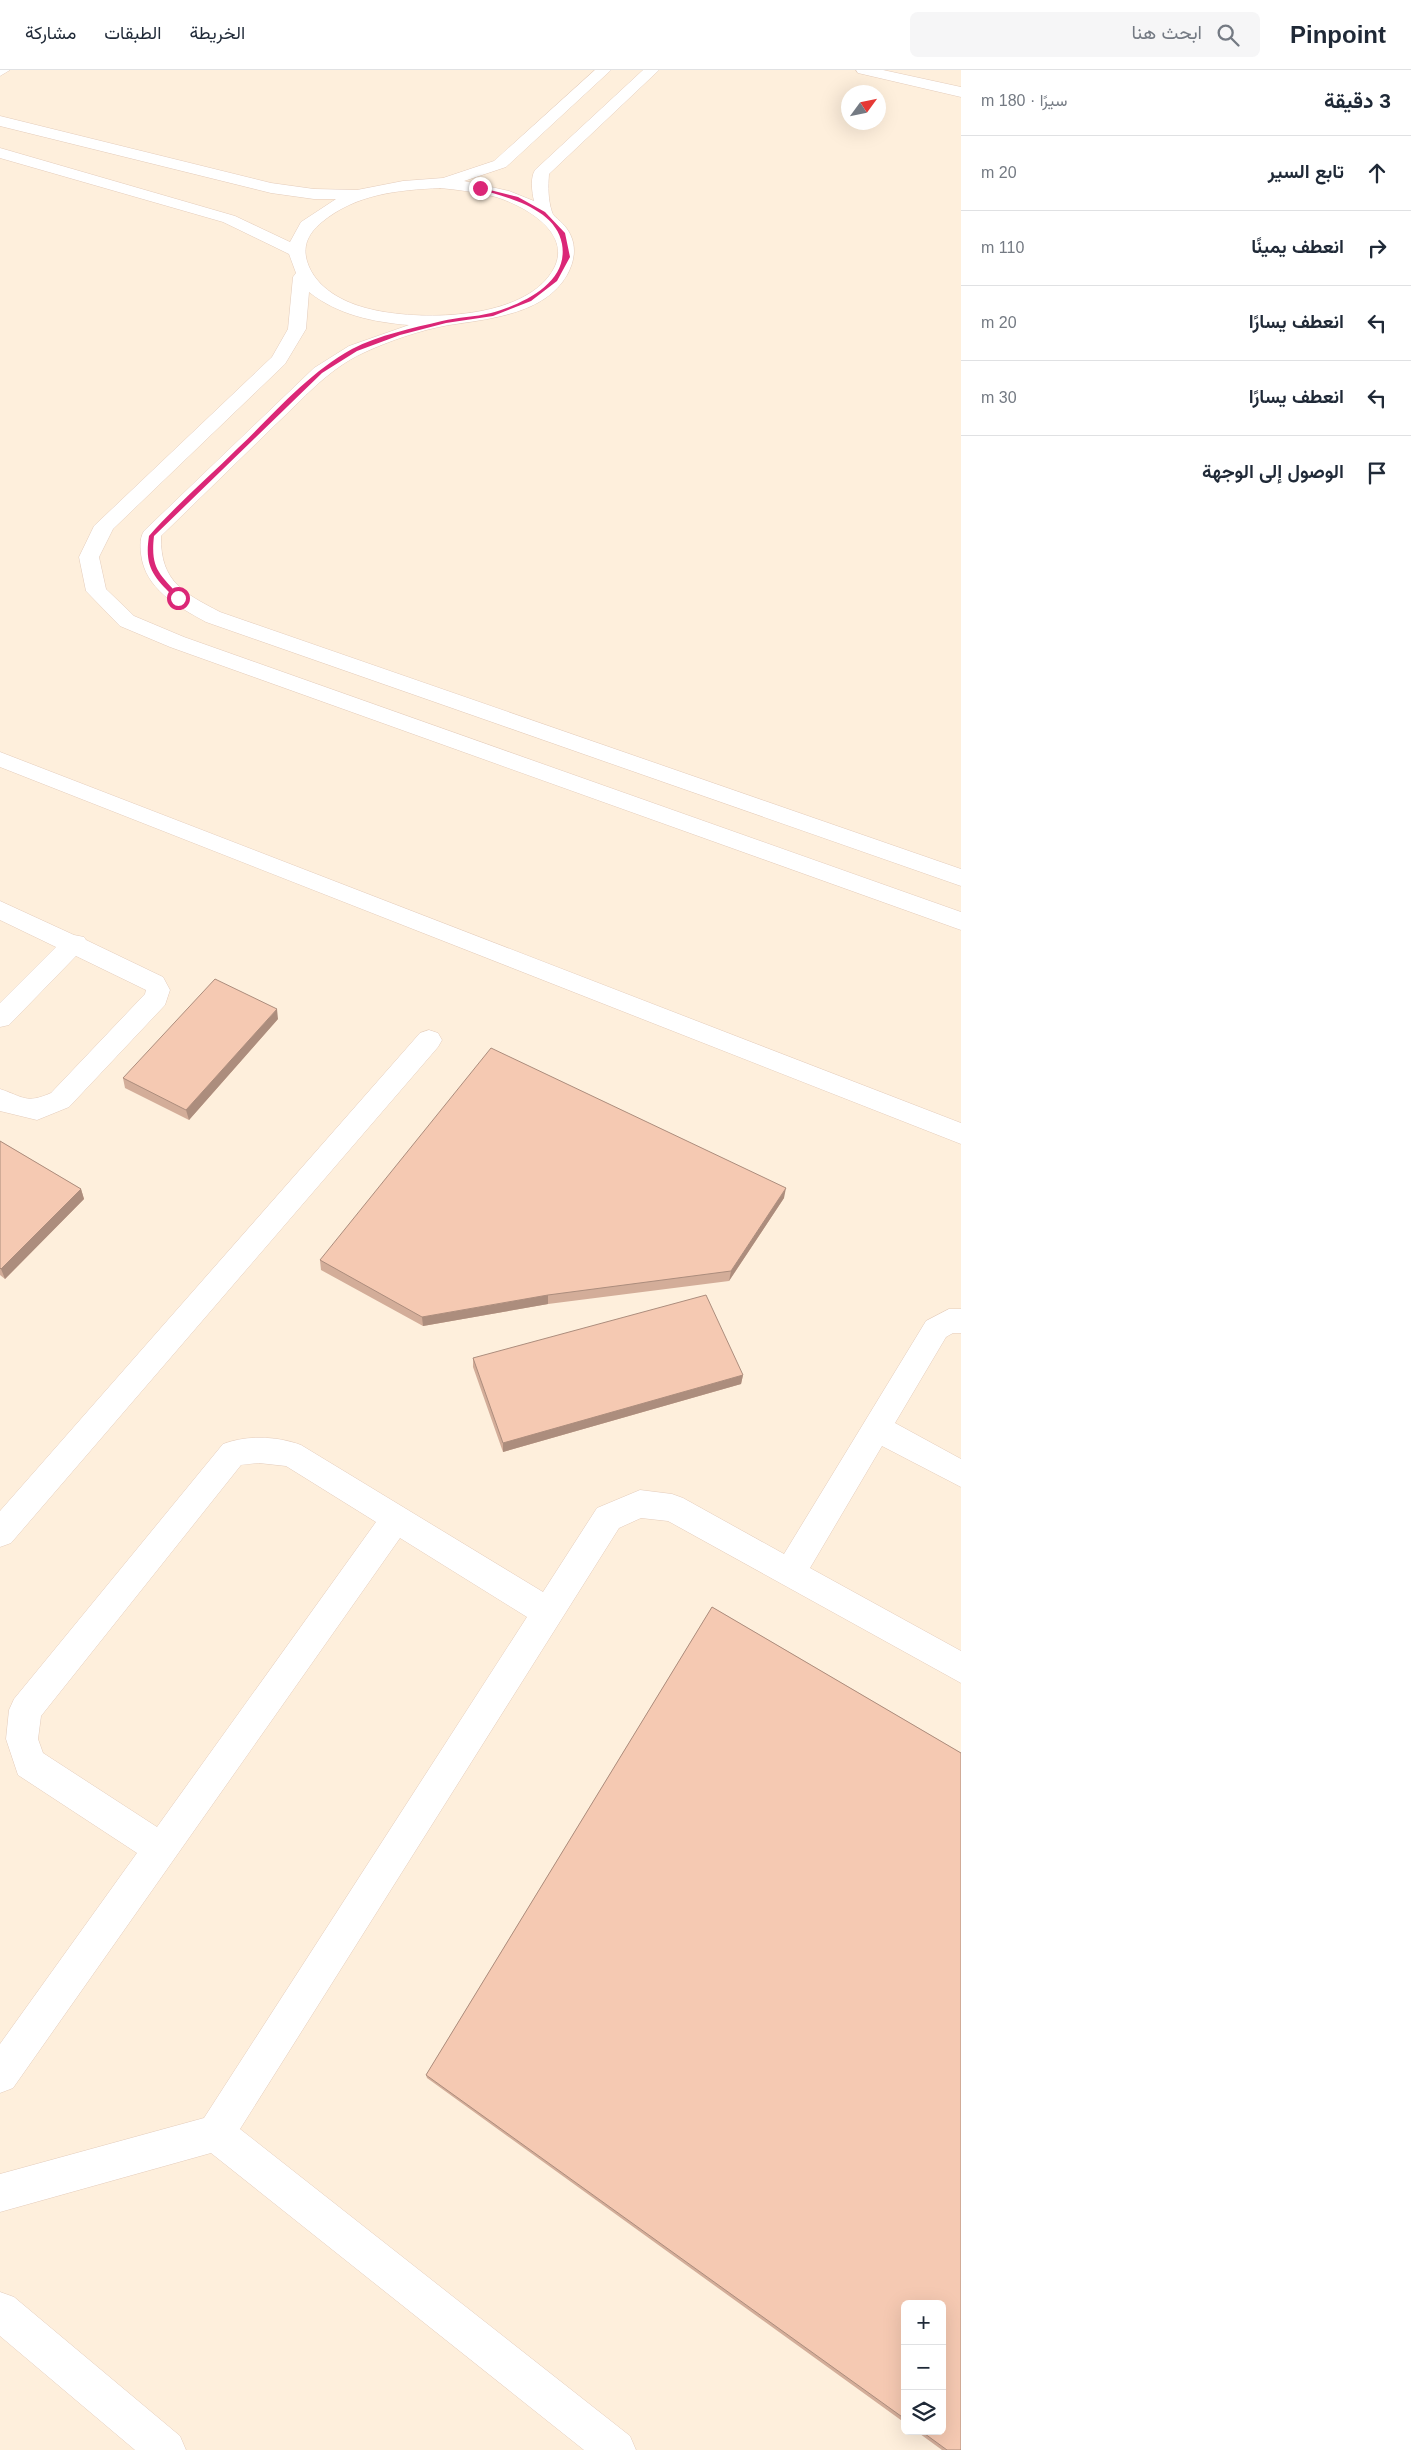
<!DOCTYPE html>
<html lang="ar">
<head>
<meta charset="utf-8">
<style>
  body { margin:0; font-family:Arial,Vazirmatn,sans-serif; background:#f6f6f7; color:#1f2937; direction:rtl }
  .controls { position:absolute; right:15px; bottom:15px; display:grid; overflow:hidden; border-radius:8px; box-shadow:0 5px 20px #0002 }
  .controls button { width:45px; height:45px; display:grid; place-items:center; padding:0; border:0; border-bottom:1px solid #e0e1e3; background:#fff; color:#1f2937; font:25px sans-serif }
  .compass { position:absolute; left:841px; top:15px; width:45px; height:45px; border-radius:50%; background:#fff; box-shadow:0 5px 20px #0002; rotate:57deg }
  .stop { position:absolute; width:15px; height:15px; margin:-11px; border:4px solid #db2777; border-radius:50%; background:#fff }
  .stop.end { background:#db2777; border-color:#fff; box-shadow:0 1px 5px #0008 }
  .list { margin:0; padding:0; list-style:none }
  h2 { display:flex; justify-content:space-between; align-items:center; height:65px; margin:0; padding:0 20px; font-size:21px }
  h2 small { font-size:16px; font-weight:400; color:#747a83 }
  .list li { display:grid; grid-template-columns:32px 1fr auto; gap:15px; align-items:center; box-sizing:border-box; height:75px; padding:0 20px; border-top:1px solid #e0e1e3 }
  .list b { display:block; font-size:19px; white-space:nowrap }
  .list em { font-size:16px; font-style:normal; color:#747a83 }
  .icon { flex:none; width:28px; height:28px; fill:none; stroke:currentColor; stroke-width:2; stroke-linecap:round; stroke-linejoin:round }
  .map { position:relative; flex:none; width:961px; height:2380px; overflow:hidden; direction:ltr }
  header { display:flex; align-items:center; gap:30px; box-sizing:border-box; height:70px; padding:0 25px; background:#fff; border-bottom:1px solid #e0e1e3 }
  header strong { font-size:24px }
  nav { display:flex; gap:28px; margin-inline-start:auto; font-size:18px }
  .search { width:350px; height:45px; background:#f6f6f7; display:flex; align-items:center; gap:12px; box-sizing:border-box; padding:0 18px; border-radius:8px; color:#747a83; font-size:19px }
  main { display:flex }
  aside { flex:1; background:#fff }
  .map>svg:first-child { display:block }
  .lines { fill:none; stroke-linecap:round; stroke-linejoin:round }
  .minor-casing { stroke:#e4ccbb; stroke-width:1 }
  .minor { fill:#fff; fill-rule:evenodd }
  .wall { fill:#d3ad99 }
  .shaded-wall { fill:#ac8d7d }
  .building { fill:#f5c9b2; stroke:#ac8d7d }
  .route { fill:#db2777 }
</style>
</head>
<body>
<header>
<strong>Pinpoint</strong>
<div class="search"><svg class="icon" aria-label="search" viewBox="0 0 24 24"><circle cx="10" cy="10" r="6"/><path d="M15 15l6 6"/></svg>ابحث هنا</div>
<nav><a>الخريطة</a><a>الطبقات</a><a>مشاركة</a></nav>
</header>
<main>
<aside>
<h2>3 دقيقة<small>سيرًا · 180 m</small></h2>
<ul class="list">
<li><svg class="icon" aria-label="ahead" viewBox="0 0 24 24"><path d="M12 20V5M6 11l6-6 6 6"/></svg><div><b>تابع السير</b></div><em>20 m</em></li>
<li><svg class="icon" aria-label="right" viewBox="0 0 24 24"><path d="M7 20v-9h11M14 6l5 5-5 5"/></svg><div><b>انعطف يمينًا</b></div><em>110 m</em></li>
<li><svg class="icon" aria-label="left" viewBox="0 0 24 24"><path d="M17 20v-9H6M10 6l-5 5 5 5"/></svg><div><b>انعطف يسارًا</b></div><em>20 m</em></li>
<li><svg class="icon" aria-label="left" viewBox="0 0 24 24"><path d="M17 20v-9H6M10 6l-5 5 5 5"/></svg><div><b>انعطف يسارًا</b></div><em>30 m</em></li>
<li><svg class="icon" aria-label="arrive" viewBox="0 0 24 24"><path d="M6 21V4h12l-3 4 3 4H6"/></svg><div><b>الوصول إلى الوجهة</b></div></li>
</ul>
</aside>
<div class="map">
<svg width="961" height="2380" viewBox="0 0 961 2380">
  <rect width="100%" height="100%" fill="#feefdc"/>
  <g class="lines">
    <!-- minor casing -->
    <g class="minor-casing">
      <path id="minor" d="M0 0H10L0 6Z
        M595 0H611L506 97 464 111 509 121 534 131C532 122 530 108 535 100L643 0H659L549 104C548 117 548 130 552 142 553 146 558 149 562 153 577 168 577 187 567 205 545 244 489 249 449 255 420 260 389 271 363 283 328 299 302 330 275 355 237 392 199 429 161 466 160 512 184 523 220 542L961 799V816L206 552C177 536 145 519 141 484 140 476 140 467 144 461L314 298 349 276 409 255C373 252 338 245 309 222L306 259 285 294 113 459 99 487 106 519 134 546 184 567 961 842V860L170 577 120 556 86 521 79 487 94 456 272 287 288 259 293 207 296 203 289 184 223 152 0 88V78L235 146 290 172 301 152 336 129H314L271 123 0 56V46L271 113 314 119 357 120 403 111 443 108 494 91ZM440 118C459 120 478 122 496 127 528 137 579 167 549 206 516 250 418 251 370 239 344 233 315 218 307 191 302 174 310 162 322 152 356 124 398 120 440 118Z
        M856 0H883L961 17V27L858 3Z
        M0 682 961 1053V1074L0 697Z
        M0 831 74 865 84 867 86 870 163 907 170 920 165 935 69 1037 37 1050 0 1041V1019C24 1027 26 1034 51 1023L145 924 146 920 76 886 9 955 0 957V933L56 877 0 850Z
        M429 960 438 963 442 970 438 977 11 1473 0 1477V1441L420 963Z
        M949 1239H961V1263H953L946 1267 895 1353 961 1389V1417L882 1376 810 1498 961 1581V1613L668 1451 641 1448 619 1458 240 2059 630 2366 636 2380H584L211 2083 0 2142V2104L204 2048 527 1547 400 1468 13 2018 0 2023V1974L137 1783 18 1705 6 1669 9 1640 14 1629 223 1374C247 1365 277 1366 301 1375L543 1522 597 1438 640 1420 672 1424 683 1428 784 1484 926 1251ZM259 1393 286 1396 376 1452 157 1757 43 1683 38 1669 41 1646 241 1395Z
        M0 2222 14 2227 180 2366 186 2380H135L0 2266Z"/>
    </g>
    <!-- minor -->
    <use href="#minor" class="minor"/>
  </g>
  <!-- wall -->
  <path class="wall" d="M278 949 189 1050 125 1018 123 1008Z
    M0 1071 81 1119 84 1129 5 1209 0 1205Z
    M784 1128 729 1211 548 1234 423 1256 321 1200 320 1190Z
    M473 1288 743 1305 741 1314 503 1382 473 1297Z
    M712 1537 961 1683V2380H942L916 2361H942V2234H905V2353L427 2008 426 2005Z"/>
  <!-- shaded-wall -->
  <path class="shaded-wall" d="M277 939 278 949 189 1050 186 1040Z
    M786 1118 784 1128 729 1211 731 1201Z
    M81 1119 84 1129 5 1209 1 1199Z
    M548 1225V1234L423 1256 422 1247Z
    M743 1305 741 1314 503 1382V1373Z"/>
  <!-- building -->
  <path class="building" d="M215 909 277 939 186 1040 123 1008Z
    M491 978 786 1118 731 1201 548 1225 422 1247 320 1190Z
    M0 1071 81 1119 1 1199 0 1198Z
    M706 1225 743 1305 503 1373 473 1288Z
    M712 1537 961 1683V2380H947L921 2361H942V2234H905V2349L426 2005Z"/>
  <!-- route -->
  <path class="route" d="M478 117 518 127 545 142 565 163 570 187 557 211 531 231 493 246 446 253 400 265 357 281 322 303 154 466C150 501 161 504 181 528L176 529C154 507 144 498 149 466 176 435 209 407 238 378 274 344 308 303 352 279 379 265 413 258 442 251 458 247 475 247 491 243 523 234 569 213 562 174 556 139 508 127 478 119Z"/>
</svg>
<div class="controls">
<button>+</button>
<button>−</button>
<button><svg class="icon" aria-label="layers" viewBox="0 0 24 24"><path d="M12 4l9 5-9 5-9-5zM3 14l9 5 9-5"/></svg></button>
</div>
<svg class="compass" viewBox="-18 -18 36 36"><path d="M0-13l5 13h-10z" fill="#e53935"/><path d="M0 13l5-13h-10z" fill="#747a83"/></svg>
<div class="stop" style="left:178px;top:528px"></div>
<div class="stop end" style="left:480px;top:118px"></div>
</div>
</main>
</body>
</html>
